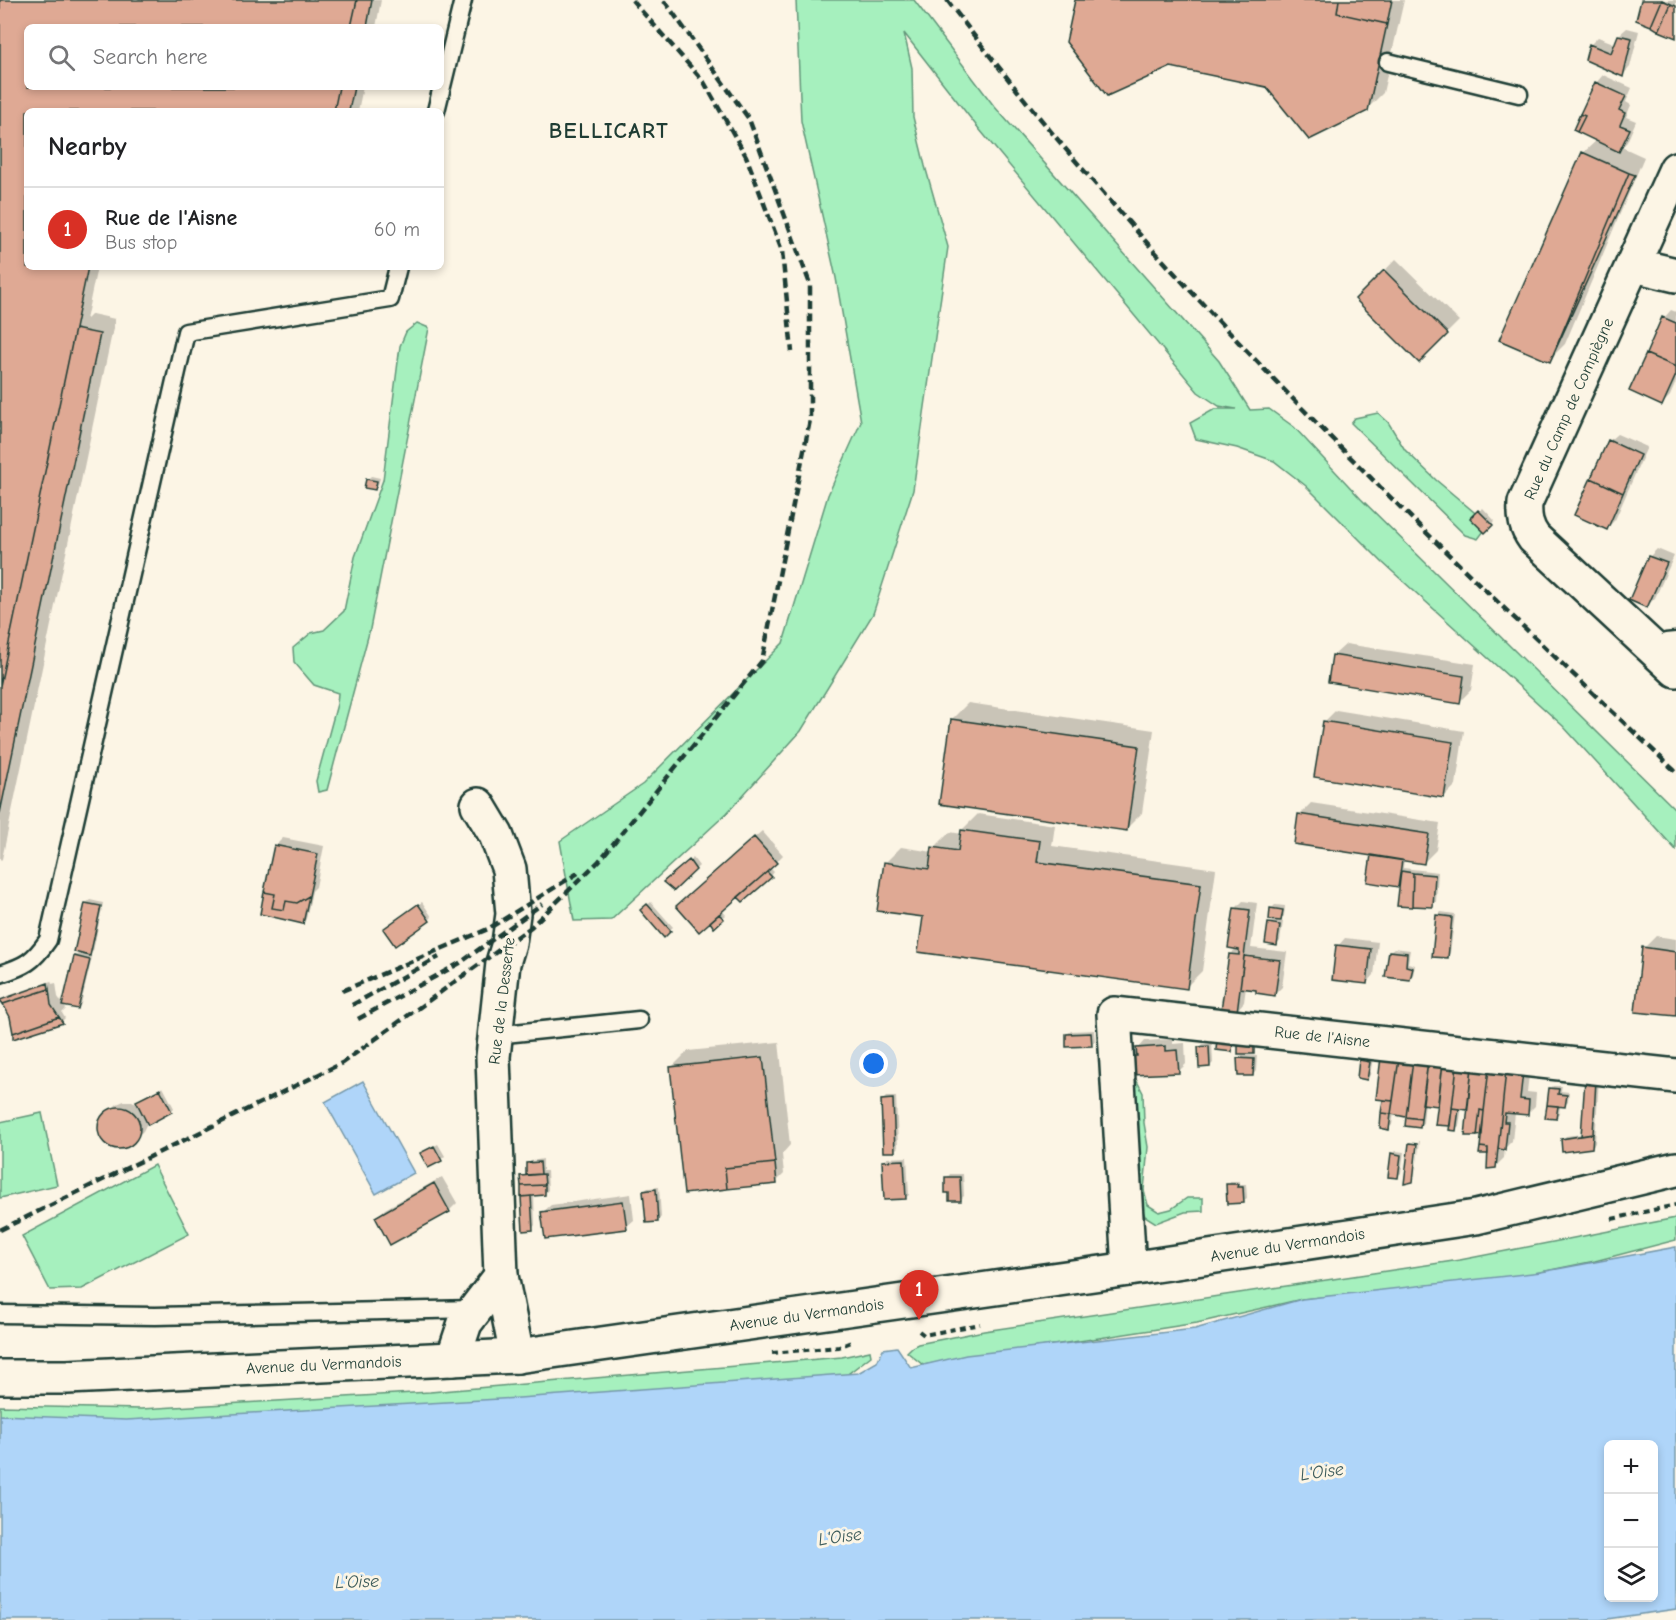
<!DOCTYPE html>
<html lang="en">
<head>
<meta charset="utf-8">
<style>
  body { margin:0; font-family:"Comic Neue",sans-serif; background:#f6f6f6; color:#202124 }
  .controls { position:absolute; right:18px; bottom:18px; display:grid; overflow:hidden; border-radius:9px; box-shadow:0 3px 9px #0003 }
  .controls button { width:54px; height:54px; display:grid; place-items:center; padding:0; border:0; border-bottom:2px solid #e0e0e0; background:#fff; color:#202124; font:30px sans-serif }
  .you { position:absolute; left:874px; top:1064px; width:21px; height:21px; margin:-15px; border:4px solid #fff; border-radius:50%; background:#1a73e8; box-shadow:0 0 0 9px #1a73e833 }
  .badge { display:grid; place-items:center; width:39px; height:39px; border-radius:50%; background:#d93025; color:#fff; font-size:20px; font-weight:700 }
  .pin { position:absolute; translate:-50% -50px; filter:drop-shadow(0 2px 3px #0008) }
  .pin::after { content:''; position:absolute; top:32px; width:21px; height:18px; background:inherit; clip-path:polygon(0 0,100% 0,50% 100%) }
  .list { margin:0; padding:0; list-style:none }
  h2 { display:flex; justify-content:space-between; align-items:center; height:78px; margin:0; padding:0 24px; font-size:26px }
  h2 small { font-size:20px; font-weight:400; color:#757577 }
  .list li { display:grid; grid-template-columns:39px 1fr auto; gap:18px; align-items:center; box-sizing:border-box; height:84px; padding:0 24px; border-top:2px solid #e0e0e0 }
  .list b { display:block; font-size:22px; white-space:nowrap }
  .list p { margin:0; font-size:20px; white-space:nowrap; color:#757577 }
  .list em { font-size:20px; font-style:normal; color:#757577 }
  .icon { flex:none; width:33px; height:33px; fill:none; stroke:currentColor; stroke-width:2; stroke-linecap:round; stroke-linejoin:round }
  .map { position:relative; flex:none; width:1676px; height:1620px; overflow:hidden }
  .search { position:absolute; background:#fff; box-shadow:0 3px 9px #0003; left:24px; top:24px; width:420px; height:66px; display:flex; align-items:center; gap:15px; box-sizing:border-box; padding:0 21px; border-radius:9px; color:#757577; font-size:22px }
  .panel { position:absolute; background:#fff; box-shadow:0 3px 9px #0003; left:24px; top:108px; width:420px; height:162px; border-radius:9px }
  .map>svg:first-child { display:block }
  .green { fill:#a6f0be; stroke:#629679; stroke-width:1.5 }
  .water { fill:#afd5f9; stroke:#7598aa; stroke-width:1.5; fill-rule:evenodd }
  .shadow { fill:#0003 }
  .building { fill:#dfa994; stroke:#1f3d34; stroke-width:1.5 }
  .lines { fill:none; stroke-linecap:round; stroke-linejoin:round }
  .service-casing { stroke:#1f3d34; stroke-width:21 }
  .minor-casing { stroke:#1f3d34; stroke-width:38 }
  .path { stroke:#1f3d34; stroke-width:4; stroke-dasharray:6 4.5; stroke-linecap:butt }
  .service { stroke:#fcf5e5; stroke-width:16 }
  .minor { stroke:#fcf5e5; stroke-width:33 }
  .rail { stroke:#1f3d34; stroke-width:4.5; stroke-dasharray:9 4.5; stroke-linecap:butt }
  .labels { text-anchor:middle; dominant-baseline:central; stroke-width:6; stroke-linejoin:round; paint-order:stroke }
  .street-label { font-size:16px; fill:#1f3d34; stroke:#fcf5e5 }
  .water-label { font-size:18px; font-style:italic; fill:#3c5b5b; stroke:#fcf5e5 }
  .district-label { font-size:22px; font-weight:bold; letter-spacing:1.5px; fill:#1f3d34; stroke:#fcf5e5 }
</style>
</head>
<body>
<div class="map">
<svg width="1676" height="1620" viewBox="0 0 1676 1620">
  <rect width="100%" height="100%" fill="#fcf5e5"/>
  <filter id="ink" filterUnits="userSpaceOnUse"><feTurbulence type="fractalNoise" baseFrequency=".0167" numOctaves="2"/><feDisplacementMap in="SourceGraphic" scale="12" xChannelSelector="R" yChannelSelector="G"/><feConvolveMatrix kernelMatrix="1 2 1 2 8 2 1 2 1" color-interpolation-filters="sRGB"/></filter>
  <g filter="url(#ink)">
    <!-- green -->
    <path class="green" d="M796 0H914L994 106 1219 361 1250 410 1269 409 1294 427 1361 499 1676 810V850L1563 726 1383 563 1306 486 1274 461 1237 448 1196 439 1190 423 1215 409H1236L1219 406 1198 392 975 124 904 33 912 68 913 117 925 166 948 247 913 490 873 614 801 731 727 813 611 920 574 921 560 841 643 784 783 643 828 495 861 422 836 278 801 121Z
      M417 323 429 328 370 629 327 790 318 792 316 781 337 704 338 693 314 685 294 662 293 648 311 633 324 630 344 611 355 557 383 480 400 346 406 332Z
      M1378 413 1388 422 1405 450 1436 480 1474 512 1484 531 1478 539 1465 535 1351 423 1355 418Z
      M1137 1081 1143 1093 1144 1123 1148 1147 1144 1190 1148 1205 1159 1212 1171 1209 1187 1198H1203V1211L1185 1212 1156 1223 1145 1216 1139 1202 1138 1135 1133 1085Z
      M42 1113 57 1185 0 1198V1122Z
      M154 1165 189 1234 82 1289 50 1290 22 1236Z
      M1676 1218V1240L1595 1261 1501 1280 1302 1299 1197 1323 923 1365 907 1352 912 1347 918 1344 984 1331 1460 1260Z
      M870 1351 871 1356 836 1383 0 1433V1406L141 1409 430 1392 842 1357Z"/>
    <!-- water -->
    <path class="water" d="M363 1081 414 1173 376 1194 325 1102Z
      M1676 1247V1609L1600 1620H0V1415L126 1420 519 1398 858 1373 877 1362 883 1349 897 1347 911 1368 966 1355 1195 1329 1302 1299 1541 1272ZM1608 1444H1654V1598H1608Z"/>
    <!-- shadow -->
    <path class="shadow" d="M0 0H381L376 27H27V87H363L358 111H27V267H97L86 320 92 314 115 319 2 859 0 861Z
      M1076 0H1404L1383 93 1367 109 1171 65Z
      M1642 0H1676V37Z
      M1627 28 1639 31 1630 67 1623 75 1590 45 1598 37 1616 44 1619 35Z
      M1603 75 1632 88 1626 102 1631 105 1626 117 1636 121 1627 142 1622 147 1644 157 1565 344 1549 360 1583 153 1597 140 1596 83Z
      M1396 259 1459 321 1419 361 1357 299Z
      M1671 310 1676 312V382L1670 396 1662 404 1631 390 1664 318Z
      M1617 434 1647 447 1615 520 1607 528 1609 441Z
      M371 476 380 478 378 485 375 488 367 480Z
      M1483 508 1495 521 1485 531 1473 518Z
      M1657 549 1674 556 1655 598 1647 606 1631 599 1650 556Z
      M1346 644 1475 664 1471 690 1459 702 1334 655Z
      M968 703 1154 730 1142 813 1126 829 952 719Z
      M1336 710 1464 731 1456 785 1444 797 1324 722Z
      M1311 803 1440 823 1436 850 1424 862 1404 859 1403 868 1438 872 1436 902 1432 905 1401 886 1369 881 1372 854 1299 815Z
      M978 814 1055 825 1052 846 1216 869 1202 971 1186 987 925 916 885 863 901 847 933 852 934 848 950 832 962 834V830Z
      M762 831 783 855 770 868 774 872 771 876 739 895 722 910 726 915 714 926 686 898Z
      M283 838 324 846 316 887 312 891 306 919 303 922 275 846Z
      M693 858 699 866 674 889 666 882Z
      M90 900 103 903 93 951 88 956 92 957 81 1004 78 1008 75 957 80 952 86 903Z
      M1243 901 1257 903 1251 948 1287 952 1282 987 1275 994 1246 987 1244 1002 1237 1010 1230 954 1237 948 1235 909Z
      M422 902 432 917 429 920 388 926Z
      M651 902 673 927 664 935 642 910Z
      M1275 905 1285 906 1284 916 1279 921 1283 922 1280 941 1277 945 1269 924 1274 919 1271 909Z
      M1441 912 1455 914 1450 953 1447 957 1438 915Z
      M1656 936 1676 939V1015L1644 948Z
      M1345 938 1378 942 1374 975 1367 983 1338 946Z
      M1394 948 1410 950 1408 963 1415 965 1413 975 1409 978 1390 951Z
      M51 981 52 984 56 983 58 997 66 1009 62 1013 65 1018 62 1021 14 1037 12 1017 2 1000 5 997Z
      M1094 1030 1095 1041 1091 1044 1067 1034 1071 1031Z
      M1173 1039V1044L1185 1043 1186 1064 1178 1072 1131 1057 1145 1041Z
      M779 1042 790 1145 782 1154 784 1174 776 1182 672 1067 688 1051Z
      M1203 1044H1212L1213 1063 1210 1066 1199 1048Z
      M1242 1055 1257 1056 1256 1071 1253 1075 1239 1059Z
      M1364 1057 1373 1058 1370 1075 1367 1078 1361 1060Z
      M1382 1057 1530 1065 1527 1092 1536 1093 1535 1106 1527 1114 1515 1113 1512 1141 1505 1148 1504 1158 1496 1166 1469 1106 1467 1108 1462 1107 1459 1126 1455 1129 1439 1105 1425 1102 1423 1123 1419 1126 1408 1115 1394 1113 1392 1125 1388 1128 1381 1127 1385 1098Z
      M1590 1076 1599 1077 1595 1143 1592 1147 1562 1140 1566 1136 1583 1134Z
      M1553 1086H1562L1561 1091 1569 1092 1568 1102 1564 1106 1560 1105 1559 1114 1556 1118 1550 1089Z
      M163 1087 174 1108 171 1111 148 1121 143 1131 128 1146 120 1148 110 1146 101 1137 100 1122 117 1104 124 1101H132L140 1105 138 1102 141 1098Z
      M886 1097H896L898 1147 895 1150 883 1100Z
      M1419 1141H1420L1415 1178Z
      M438 1144 445 1156 441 1159 422 1153Z
      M1396 1151 1404 1152 1401 1173 1397 1177 1392 1154Z
      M907 1157 909 1195 905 1198 884 1161 887 1158Z
      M543 1159V1171H547L548 1190 545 1193 534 1195 535 1225 532 1229 522 1176 528 1173V1164L531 1161Z
      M950 1174H963L964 1196 960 1200 947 1178Z
      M442 1177 457 1203 449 1211 377 1217 385 1209Z
      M1231 1181H1240V1184H1246L1247 1198 1243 1201 1228 1185Z
      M659 1187 661 1217 658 1221 644 1191 648 1188Z
      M631 1194 634 1220 626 1227 543 1212 551 1205Z"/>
    <!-- building -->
    <path class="building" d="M0 0H357L351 27H27V87H339L334 111H27V267H88L0 686Z
      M357 0H372L367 27H351Z
      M1075 0H1339L1337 13 1387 24 1368 111 1309 140 1266 87 1171 67 1107 96 1066 42Z
      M1339 0H1392L1387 24 1337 13Z
      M1641 0H1662L1651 26 1636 20Z
      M1662 0 1671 4 1659 31 1651 26Z
      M1671 4 1676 6V38L1659 31Z
      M1618 35 1632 38 1623 77 1585 60 1589 44 1611 53Z
      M1595 82 1626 96 1619 110 1625 113 1620 125 1630 129 1619 152 1577 132 1585 116 1580 114Z
      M339 87H354L349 111H334Z
      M1580 114 1585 116 1577 132 1573 130Z
      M1582 152 1629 173 1550 362 1499 340Z
      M1629 173 1635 175 1550 362Z
      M1384 270 1448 334 1419 363 1355 299Z
      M1662 317 1676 323V367L1646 354Z
      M75 329 100 334 0 813V686Z
      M1646 354 1676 367V375L1662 406 1629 391Z
      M1608 440 1640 455 1623 493 1591 478Z
      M1591 478 1623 493 1607 530 1574 515Z
      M366 479 377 481 375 490 364 488Z
      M1478 510 1493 525 1485 533 1470 518Z
      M1648 556 1667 563 1647 608 1629 600Z
      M1332 655 1464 676 1460 704 1328 682Z
      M951 719 1139 746 1127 831 939 804Z
      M1323 721 1453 742 1444 798 1314 777Z
      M1298 814 1429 834 1424 864 1294 844Z
      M961 830 1040 841 1037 862 1201 884 1187 989 918 952 923 917 877 911 884 862 929 869 932 847 958 851Z
      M754 837 777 863 699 932 676 906Z
      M274 845 318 854 309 896 297 903 286 901 284 910 272 908 275 894 264 892Z
      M1371 855 1402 860 1398 887 1367 882Z
      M689 860 696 870 674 891 663 882Z
      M1401 871 1413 873 1412 907 1397 906Z
      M767 872 772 877 743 902 738 897Z
      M1413 873 1435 875 1433 907 1412 906Z
      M264 892 275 894 272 908 284 910 286 901 297 903 309 896 303 924 260 914Z
      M85 903 101 906 90 956 74 952Z
      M418 904 430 921 395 946 383 929Z
      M647 904 671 931 664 938 640 910Z
      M1234 908 1250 910 1237 1012 1221 1010 1229 954 1239 955V950L1228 948Z
      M1270 908 1283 910 1281 921 1269 920Z
      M719 914 724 919 714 928 710 922Z
      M1436 915 1452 917 1448 958 1432 957Z
      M1268 923 1280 925 1277 946 1265 944Z
      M1336 945 1371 949 1367 984 1332 980Z
      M1642 947 1676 952V1016L1635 1012Z
      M1389 951 1407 953 1406 966 1413 968 1410 980 1385 977Z
      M74 956 90 960 78 1009 62 1006Z
      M1244 956 1280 960 1275 996 1256 993V990L1240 988Z
      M48 983 49 989 3 1004 0 1000Z
      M49 989 51 1005 59 1017 13 1033 10 1017 3 1004Z
      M59 1017 63 1023 13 1039V1033Z
      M1091 1033 1092 1046 1066 1047V1034Z
      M1217 1039 1233 1040 1232 1052 1216 1050Z
      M1238 1044H1254V1054H1238Z
      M1166 1046V1051L1177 1050 1179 1073 1131 1075 1130 1056H1137L1136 1048Z
      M1209 1046 1210 1067 1199 1068 1198 1047Z
      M763 1057 775 1163 725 1168 727 1189 684 1194 670 1067Z
      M1381 1057 1399 1059 1393 1101 1376 1099Z
      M1237 1058 1254 1059 1253 1076H1238Z
      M1399 1059 1413 1060 1406 1117 1391 1114Z
      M1359 1060 1370 1062 1367 1080 1357 1078Z
      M1413 1060 1428 1062 1421 1119 1406 1117Z
      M1428 1062 1443 1063 1438 1106 1422 1104Z
      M1443 1063 1457 1065 1450 1126 1435 1125Z
      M1457 1065 1472 1067 1467 1110 1452 1108Z
      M1472 1067 1489 1068 1484 1111 1480 1110 1477 1136H1465Z
      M1489 1068 1506 1070 1496 1168 1487 1169 1488 1148 1480 1147Z
      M1506 1070 1523 1072 1520 1099 1529 1100 1528 1115 1505 1113 1504 1122H1508L1505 1150 1498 1149Z
      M1585 1079 1596 1080 1593 1134 1581 1136Z
      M1549 1088 1559 1089 1558 1094 1567 1095 1565 1107 1547 1105Z
      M160 1089 172 1112 148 1125 136 1101Z
      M893 1099 895 1152H883L881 1100Z
      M1383 1100 1393 1101 1391 1114 1381 1113Z
      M1547 1105 1558 1106 1556 1119 1545 1118Z
      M98 1128a21 21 0 1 1 42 0a21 21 0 1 1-42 0Z
      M1452 1108 1459 1109 1456 1131 1449 1130Z
      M1480 1110 1484 1111 1482 1135 1477 1136Z
      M1381 1113 1391 1114 1389 1130 1380 1128Z
      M1406 1117 1421 1119 1420 1128 1405 1126Z
      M1593 1134 1592 1148 1562 1152 1561 1139Z
      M1409 1143 1417 1144 1413 1182 1404 1184Z
      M434 1146 442 1161 428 1168 420 1153Z
      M1480 1147 1488 1148V1154H1479Z
      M1391 1153 1401 1155 1398 1178 1388 1177Z
      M904 1160 906 1199 884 1200 882 1161Z
      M540 1162 541 1174 526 1175V1163Z
      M775 1163 777 1184 727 1189 725 1168Z
      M544 1174 545 1185 521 1186 520 1176Z
      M945 1177H960L961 1201H949V1193H945Z
      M434 1183 450 1212 390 1245 375 1217Z
      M1226 1184H1238L1237 1187H1243L1244 1203 1227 1204Z
      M545 1185V1195L521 1197V1186Z
      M656 1189 658 1222 646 1223 643 1191Z
      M531 1196 533 1230 523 1231 521 1197Z
      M623 1201 627 1229 545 1239 541 1212Z"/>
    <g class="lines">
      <!-- service casing -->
      <g class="service-casing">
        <path id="service" d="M1388 62 1519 94
          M436 111 463 0
          M1657 651 1666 642 1676 641
          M0 974C25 966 33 962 48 940L186 332 390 299 398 267
          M495 1035 639 1020
          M0 1314 155 1316 475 1309"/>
      </g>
      <!-- minor casing -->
      <g class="minor-casing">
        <g id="minor">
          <path d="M1676 169 1525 503C1524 517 1526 527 1534 538L1676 670"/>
          <path d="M1634 265 1676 275"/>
          <path d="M478 805 496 835 509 869 513 914 509 943 503 963 493 1057 501 1276 517 1356"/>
          <path id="s1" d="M1129 1269 1114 1014 1676 1076"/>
          <path d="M453 1359 465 1323 501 1276"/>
          <path id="s2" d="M0 1377H67L517 1356 1129 1269 1476 1217 1676 1169"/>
        </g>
      </g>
      <!-- path -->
      <path class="path" d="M1612 1219 1676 1205
        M919 1331 924 1335 980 1324
        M772 1353 839 1347 851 1342"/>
      <!-- service -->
      <use href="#service" class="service"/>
      <!-- minor -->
      <use href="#minor" class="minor"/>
      <!-- rail -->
      <path class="rail" d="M632 0 704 82 746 156 782 251 792 352
        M947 0C1160 284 1419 528 1676 772
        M342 991 488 929 578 873
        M352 1005 439 957
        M358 1019 460 963 542 904
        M0 1230 342 1063 531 927 599 861 762 661 810 420V284L749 119 666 3 662 0"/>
    </g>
  </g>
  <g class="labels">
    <!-- street labels -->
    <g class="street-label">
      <text transform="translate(1569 409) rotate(-66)">Rue du Camp de Compiègne</text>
      <text transform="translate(502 1001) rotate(-83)">Rue de la Desserte</text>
      <text stroke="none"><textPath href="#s1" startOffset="465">Rue de l'Aisne</textPath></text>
      <text stroke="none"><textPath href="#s2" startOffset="1296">Avenue du Vermandois</textPath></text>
      <text stroke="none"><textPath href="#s2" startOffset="810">Avenue du Vermandois</textPath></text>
      <text stroke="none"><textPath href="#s2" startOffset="324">Avenue du Vermandois</textPath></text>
    </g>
    <!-- water labels -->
    <g class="water-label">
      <text transform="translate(1322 1472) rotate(-8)">L'Oise</text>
      <text transform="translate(840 1537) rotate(-8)">L'Oise</text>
      <text transform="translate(357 1582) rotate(-2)">L'Oise</text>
    </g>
    <!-- district labels -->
    <g class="district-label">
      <text x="609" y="131">BELLICART</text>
    </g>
  </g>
</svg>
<div class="controls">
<button>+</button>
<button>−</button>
<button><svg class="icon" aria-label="layers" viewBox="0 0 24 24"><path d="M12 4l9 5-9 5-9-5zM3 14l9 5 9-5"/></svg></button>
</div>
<div class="you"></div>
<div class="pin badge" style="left:919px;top:1320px">1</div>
<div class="search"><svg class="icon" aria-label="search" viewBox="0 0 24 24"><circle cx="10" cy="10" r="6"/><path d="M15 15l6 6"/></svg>Search here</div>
<section class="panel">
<h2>Nearby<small></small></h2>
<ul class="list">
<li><span class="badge">1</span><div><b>Rue de l'Aisne</b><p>Bus stop</p></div><em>60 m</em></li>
</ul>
</section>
</div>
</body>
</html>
